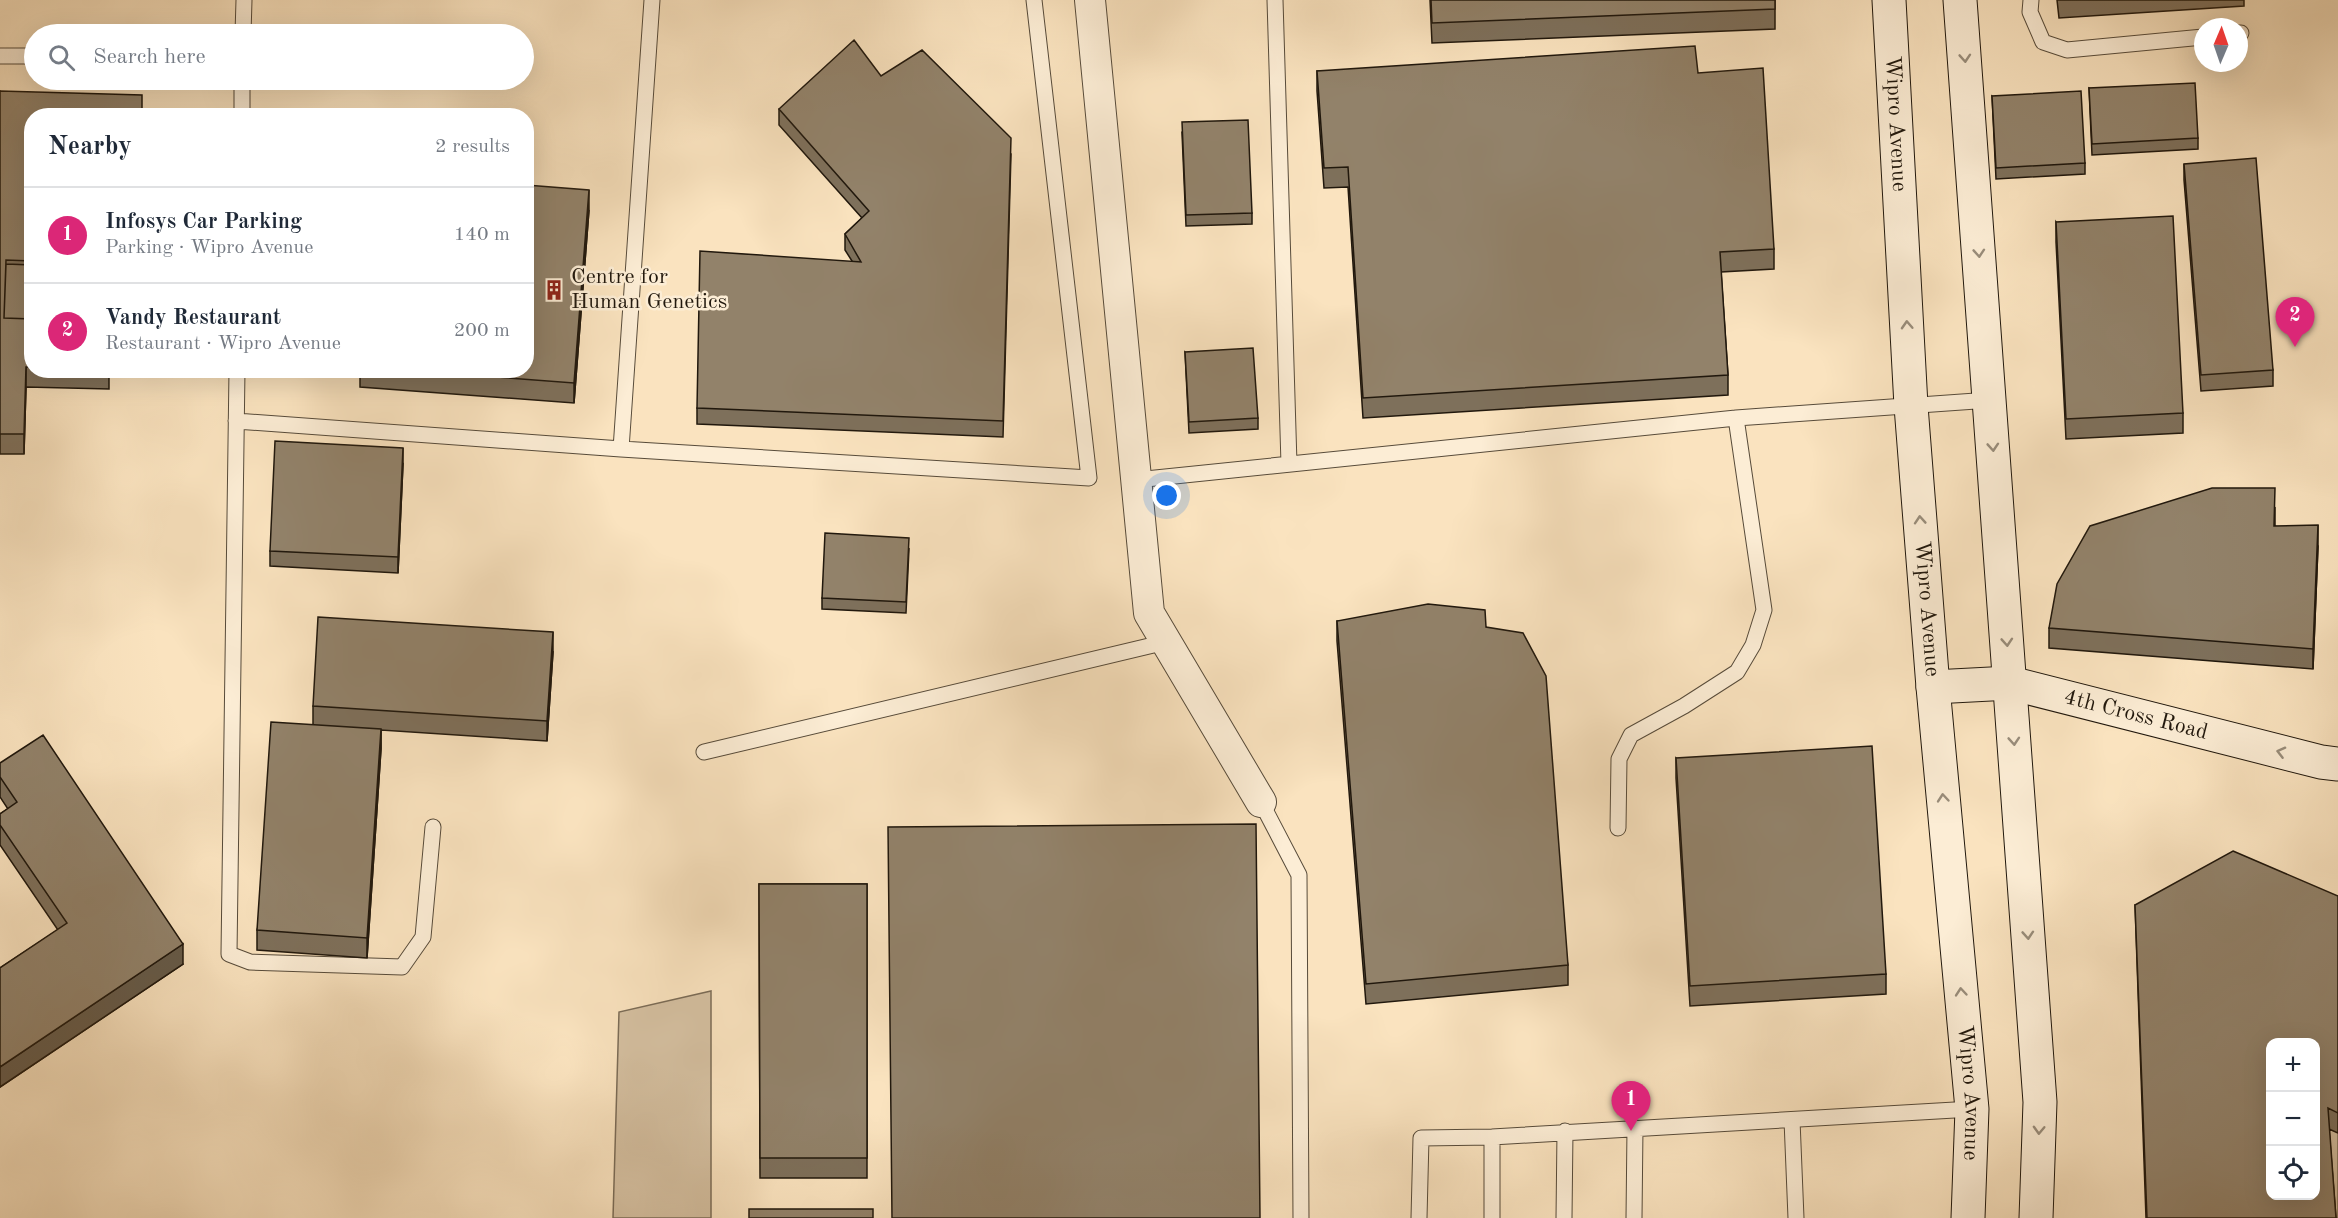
<!DOCTYPE html>
<html lang="en">
<head>
<meta charset="utf-8">
<style>
  body { margin:0; font-family:"Old Standard TT",serif; background:#f6f6f7; color:#1f2937 }
  .controls { position:absolute; right:18px; bottom:18px; display:grid; overflow:hidden; border-radius:12px; box-shadow:0 6px 24px #0002 }
  .controls button { width:54px; height:54px; display:grid; place-items:center; padding:0; border:0; border-bottom:2px solid #e0e1e3; background:#fff; color:#1f2937; font:30px sans-serif }
  .compass { position:absolute; left:2194px; top:18px; width:54px; height:54px; border-radius:50%; background:#fff; box-shadow:0 6px 24px #0002; rotate:2deg }
  .you { position:absolute; left:1167px; top:496px; width:21px; height:21px; margin:-15px; border:4px solid #fff; border-radius:50%; background:#1a73e8; box-shadow:0 0 0 9px #1a73e833 }
  .badge { display:grid; place-items:center; width:39px; height:39px; border-radius:50%; background:#db2777; color:#fff; font-size:20px; font-weight:700 }
  .pin { position:absolute; translate:-50% -50px; filter:drop-shadow(0 2px 3px #0008) }
  .pin::after { content:''; position:absolute; top:32px; width:21px; height:18px; background:inherit; clip-path:polygon(0 0,100% 0,50% 100%) }
  .list { margin:0; padding:0; list-style:none }
  h2 { display:flex; justify-content:space-between; align-items:center; height:78px; margin:0; padding:0 24px; font-size:26px }
  h2 small { font-size:20px; font-weight:400; color:#747a83 }
  .list li { display:grid; grid-template-columns:39px 1fr auto; gap:18px; align-items:center; box-sizing:border-box; height:96px; padding:0 24px; border-top:2px solid #e0e1e3 }
  .list b { display:block; font-size:22px; white-space:nowrap }
  .list p { margin:0; font-size:20px; white-space:nowrap; color:#747a83 }
  .list em { font-size:20px; font-style:normal; color:#747a83 }
  .icon { flex:none; width:33px; height:33px; fill:none; stroke:currentColor; stroke-width:2; stroke-linecap:round; stroke-linejoin:round }
  .map { position:relative; flex:none; width:2338px; height:1218px; overflow:hidden }
  .search { position:absolute; background:#fff; box-shadow:0 6px 24px #0002; left:24px; top:24px; width:510px; height:66px; display:flex; align-items:center; gap:15px; box-sizing:border-box; padding:0 21px; border-radius:33px; color:#747a83; font-size:22px }
  .panel { position:absolute; background:#fff; box-shadow:0 6px 24px #0002; left:24px; top:108px; width:510px; height:270px; border-radius:24px }
  .map>svg:first-child { display:block }
  .green { fill:#d5c0a1; stroke:#7b6c57; stroke-width:1.5 }
  .lines { fill:none; stroke-linecap:round; stroke-linejoin:round }
  .lane-casing { stroke:#574b3a; stroke-width:17 }
  .street-casing { stroke:#574b3a; stroke-width:32 }
  .secondary-casing { stroke:#21180d; stroke-width:35 }
  .lane { stroke:#fcedd5; stroke-width:15 }
  .street { stroke:#fcedd5; stroke-width:30 }
  .secondary { stroke:#fcedd5; stroke-width:33 }
  .wall { fill:#7e705b; stroke:#21180d; stroke-width:1.5 }
  .shaded-wall { fill:#665b4a; stroke:#21180d; stroke-width:1.5 }
  .building { fill:#92826a; stroke:#21180d; stroke-width:1.5; fill-rule:evenodd }
  .oneway { stroke:#998d7b }
  .labels { text-anchor:middle; dominant-baseline:central; stroke-width:5; stroke-linejoin:round; paint-order:stroke }
  .street-label { font-size:22px; fill:#21180d; stroke:#fcedd5 }
  .poi-label { font-size:22px; fill:#21180d; stroke:#fcedd5; text-anchor:start }
</style>
</head>
<body>
<div class="map">
<svg width="2338" height="1218" viewBox="0 0 2338 1218">
  <rect width="100%" height="100%" fill="#fae3bf"/>
  <filter id="stains"><feTurbulence type="fractalNoise" baseFrequency=".00333" numOctaves="4"/><feColorMatrix values="0 0 0 0 .2 0 0 0 0 .09 0 0 0 0 .02 0 0 0 .5 -.17"/></filter>
  <radialGradient id="worn" r=".72"><stop offset=".6" stop-color="#630" stop-opacity="0"/><stop offset="1" stop-color="#630" stop-opacity=".3"/></radialGradient>
  <!-- green -->
  <path class="green" d="M711 991V1218H613L619 1012Z
    M2328 1128 2338 1133V1218H2335Z"/>
  <g class="lines">
    <!-- lane casing -->
    <g class="lane-casing">
      <path id="lane" d="M1275 0 1289 464
        M2031 0 2030 12 2043 42 2067 50 2203 37
        M2239 33H2241
        M243 34 244 0
        M0 56H34
        M242 116V80
        M237 370 229 954 250 962 402 967 423 937 433 827
        M236 421 621 449 1089 478 1034 0
        M621 449 652 0
        M1136 480 1736 418 1990 400
        M704 752 1166 642
        M1261 802 1299 875 1301 1218
        M1618 828 1619 759 1631 735 1684 706 1737 672 1753 645 1764 610 1736 418
        M1792 1120 1796 1218
        M1419 1218 1421 1138 1492 1137 1972 1109
        M1492 1218V1137
        M1564 1218 1565 1131
        M1634 1218 1635 1128"/>
    </g>
    <!-- street casing -->
    <g class="street-casing">
      <path id="street" d="M1090 0 1149 613 1261 802"/>
    </g>
    <!-- secondary casing -->
    <g class="secondary-casing">
      <g id="secondary">
        <path id="s1" d="M1889 0 1911 406 1933 687 1972 1109 1968 1218"/>
        <path d="M1960 0 2040 1102 2036 1218"/>
        <path id="s2" d="M1933 687 2010 683 2321 762 2338 764"/>
      </g>
    </g>
    <!-- lane -->
    <use href="#lane" class="lane"/>
    <!-- street -->
    <use href="#street" class="street"/>
    <!-- secondary -->
    <use href="#secondary" class="secondary"/>
  </g>
  <!-- wall -->
  <path class="wall" d="M1430 0H1775V29L1432 43Z
    M2057 0H2244V6L2059 18Z
    M1317 71 1698 73 1774 249V269L1721 272 1728 375V395L1363 418 1348 187 1324 188 1317 91Z
    M881 76 1011 154 1003 437 697 424V408L852 261 845 250V234L862 218 779 125V109Z
    M2089 88 2198 138V149L2092 155Z
    M0 91 32 116V370H109V389L26 387 24 454H0Z
    M1992 96 2085 163V174L1996 179Z
    M1182 133 1252 213V224L1186 226Z
    M2184 164 2273 370V386L2201 391 2184 180Z
    M589 210 574 403 360 387V370H526Z
    M2056 222 2183 413V433L2066 439 2056 242Z
    M1185 352 1258 418V429L1189 433Z
    M403 464 398 573 270 566V551Z
    M2275 508V526L2318 546 2313 669 2049 648V628Z
    M909 549 906 613 822 609V598Z
    M1337 621 1486 627 1568 965V985L1366 1004 1337 641Z
    M553 652 547 741 381 730V749L367 958 257 950V930L313 724V706Z
    M1676 758 1886 974V994L1690 1006 1676 778Z
    M0 763 183 964 0 1087V968L58 930 0 845V814L8 809 0 797Z
    M759 884H867V1178H760Z
    M2338 896V1133L2329 1129 2336 1218H2146L2135 905Z"/>
  <!-- shaded-wall -->
  <path class="shaded-wall" d="M589 190V210L574 403V383Z
    M26 367V387L24 454V434Z
    M403 448V464L398 573V557Z
    M2318 525V546L2313 669V649Z
    M553 632V652L547 741V721Z
    M381 729V749L367 958V938Z
    M183 944V964L0 1087V1067Z"/>
  <!-- building -->
  <path class="building" d="M1431 0H1775V9L1432 23Z
    M854 40 881 76 922 50 1011 138 1003 421 697 408 700 251 861 262 845 234 869 211 779 109Z
    M1695 46 1698 73 1763 68 1774 249 1720 252 1728 375 1363 398 1348 167 1324 168 1317 71Z
    M2195 83 2198 138 2092 144 2089 88Z
    M0 91 142 95V116H32V261L6 260 4 318 32 319V367H26L24 434H0Z
    M2081 91 2085 163 1996 168 1992 96Z
    M1248 120 1252 213 1186 215 1182 122Z
    M2256 158 2273 370 2201 375 2184 164Z
    M526 185 589 190 574 383 405 370H526Z
    M2173 216 2183 413 2066 419 2056 222Z
    M6 264 32 265V319L4 318Z
    M1253 348 1258 418 1189 422 1185 352Z
    M275 441 403 448 398 557 270 551Z
    M2212 488H2275L2274 526 2318 525 2313 649 2049 628 2057 584 2090 526Z
    M825 533 909 538 906 602 822 598Z
    M1428 604 1485 610 1486 627 1523 633 1546 676 1568 965 1366 984 1337 621Z
    M318 617 553 632 547 721 313 706Z
    M271 722 381 729 367 938 257 930Z
    M43 735 183 944 0 1067V968L67 923 0 825V814L17 802 0 777V763Z
    M1872 746 1886 974 1690 986 1676 758Z
    M1256 824 1260 1218H892L888 827Z
    M2233 851 2338 896V1113L2328 1108 2336 1218H2147L2135 905ZM2271 1042H2316V1196H2271Z
    M759 884H867V1158H760Z
    M749 1209H873V1218H749Z"/>
  <!-- one-way arrows -->
  <defs><path id="oneway-chevron" d="M-2-3.5L2.5 0L-2 3.5" fill="none" stroke-width="1.6" stroke-linecap="round" stroke-linejoin="round" transform="scale(1.5)"/></defs>
  <g class="oneway">
    <use href="#oneway-chevron" transform="translate(1965 58) rotate(86)"/>
    <use href="#oneway-chevron" transform="translate(1979 253) rotate(86)"/>
    <use href="#oneway-chevron" transform="translate(1907 325) rotate(-93)"/>
    <use href="#oneway-chevron" transform="translate(1993 447) rotate(86)"/>
    <use href="#oneway-chevron" transform="translate(1920 520) rotate(-94)"/>
    <use href="#oneway-chevron" transform="translate(2007 642) rotate(86)"/>
    <use href="#oneway-chevron" transform="translate(2014 741) rotate(86)"/>
    <use href="#oneway-chevron" transform="translate(2281 752) rotate(-166)"/>
    <use href="#oneway-chevron" transform="translate(1943 798) rotate(-95)"/>
    <use href="#oneway-chevron" transform="translate(2028 935) rotate(86)"/>
    <use href="#oneway-chevron" transform="translate(1961 992) rotate(-95)"/>
    <use href="#oneway-chevron" transform="translate(2039 1130) rotate(92)"/>
  </g>
  <!-- icons -->
  <defs>
    <g id="building-bare" transform="scale(1.62)"><path d="M-4-6H4V6H1V3H-1V6H-4ZM-2.5-4.3h1.7v1.8h-1.7ZM.8-4.3h1.7v1.8H.8ZM-2.5-1h1.7V.8h-1.7ZM.8-1h1.7V.8H.8Z" fill="#8f2418" stroke="#fcedd5" stroke-width="2.5" paint-order="stroke"/></g>
  </defs>
  <g fill-rule="evenodd">
    <use href="#building-bare" x="554" y="290"/>
  </g>
  <g class="labels">
    <!-- street labels -->
    <g class="street-label">
      <text stroke="none"><textPath href="#s1" startOffset="124">Wipro Avenue</textPath></text>
      <text stroke="none"><textPath href="#s1" startOffset="610">Wipro Avenue</textPath></text>
      <text stroke="none"><textPath href="#s2" startOffset="207">4th Cross Road</textPath></text>
      <text stroke="none"><textPath href="#s1" startOffset="1096">Wipro Avenue</textPath></text>
    </g>
    <!-- poi labels -->
    <g class="poi-label">
      <text x="571" y="277">Centre for<tspan x="571" dy="25">Human Genetics</tspan></text>
    </g>
  </g>
  <rect width="100%" height="100%" filter="url(#stains)"/>
  <rect width="100%" height="100%" fill="url(#worn)"/>
</svg>
<div class="controls">
<button>+</button>
<button>−</button>
<button><svg class="icon" aria-label="locate" viewBox="0 0 24 24"><circle cx="12" cy="12" r="6"/><path d="M12 2v4M12 18v4M2 12h4M18 12h4"/></svg></button>
</div>
<svg class="compass" viewBox="-18 -18 36 36"><path d="M0-13l5 13h-10z" fill="#e53935"/><path d="M0 13l5-13h-10z" fill="#747a83"/></svg>
<div class="you"></div>
<div class="pin badge" style="left:1631px;top:1131px">1</div>
<div class="pin badge" style="left:2295px;top:347px">2</div>
<div class="search"><svg class="icon" aria-label="search" viewBox="0 0 24 24"><circle cx="10" cy="10" r="6"/><path d="M15 15l6 6"/></svg>Search here</div>
<section class="panel">
<h2>Nearby<small>2 results</small></h2>
<ul class="list">
<li><span class="badge">1</span><div><b>Infosys Car Parking</b><p>Parking · Wipro Avenue</p></div><em>140 m</em></li>
<li><span class="badge">2</span><div><b>Vandy Restaurant</b><p>Restaurant · Wipro Avenue</p></div><em>200 m</em></li>
</ul>
</section>
</div>
</body>
</html>
